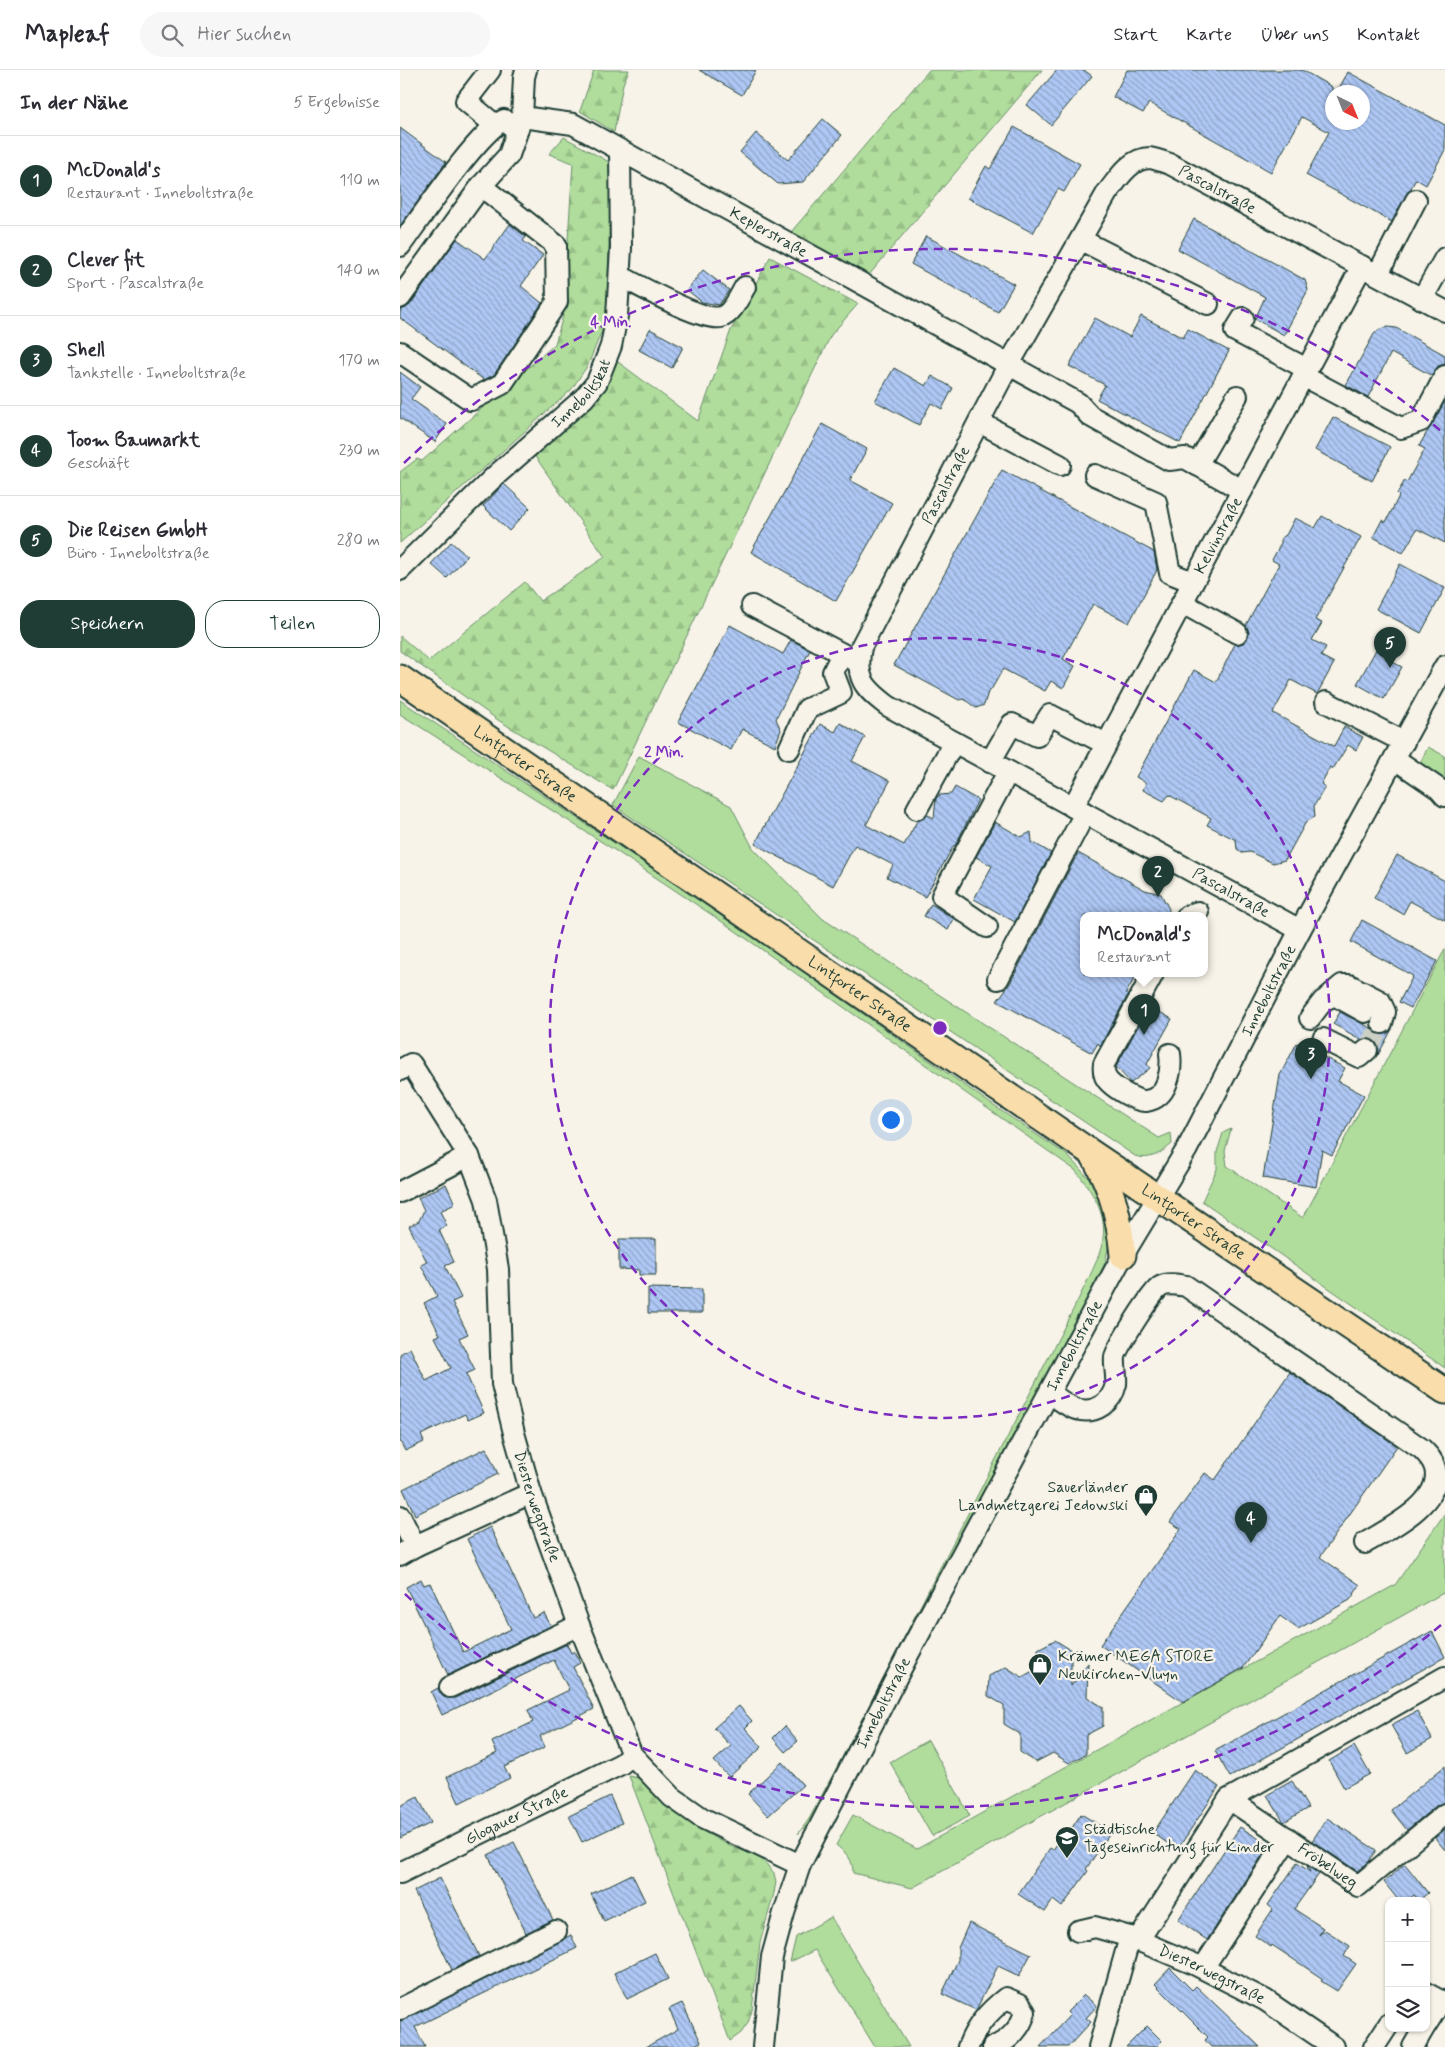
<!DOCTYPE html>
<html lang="de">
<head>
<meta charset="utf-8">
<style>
  body { margin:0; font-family:Mynerve,sans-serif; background:#f7f7f7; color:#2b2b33 }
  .controls { position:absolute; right:15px; bottom:15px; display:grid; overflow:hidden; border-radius:10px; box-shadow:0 1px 4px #0004 }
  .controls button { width:45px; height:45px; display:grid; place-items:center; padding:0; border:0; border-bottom:1px solid #e1e1e2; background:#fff; color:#2b2b33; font:25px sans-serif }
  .compass { position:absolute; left:925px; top:15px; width:45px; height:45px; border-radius:50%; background:#fff; box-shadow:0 1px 4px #0004; rotate:137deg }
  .you { position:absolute; left:490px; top:1049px; width:18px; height:18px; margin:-12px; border:4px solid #fff; border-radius:50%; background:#1a73e8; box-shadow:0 0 0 8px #1a73e833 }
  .badge { display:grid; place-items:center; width:32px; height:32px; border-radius:50%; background:#1f3d34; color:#fff; font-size:16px; font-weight:700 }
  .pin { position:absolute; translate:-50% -41px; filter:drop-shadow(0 1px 2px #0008) }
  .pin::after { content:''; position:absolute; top:26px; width:18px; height:15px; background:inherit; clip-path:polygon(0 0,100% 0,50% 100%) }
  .popup { position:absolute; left:680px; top:842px; width:128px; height:65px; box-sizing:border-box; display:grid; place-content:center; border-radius:10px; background:#fff; filter:drop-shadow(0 1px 4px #0005); font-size:16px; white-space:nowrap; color:#7c7c81 }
  .popup b { font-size:19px; color:#2b2b33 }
  .popup::after { content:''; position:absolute; left:50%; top:100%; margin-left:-10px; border:10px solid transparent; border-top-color:#fff }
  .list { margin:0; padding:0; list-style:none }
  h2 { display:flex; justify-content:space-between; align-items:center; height:65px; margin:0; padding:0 20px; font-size:21px }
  h2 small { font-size:16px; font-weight:400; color:#7c7c81 }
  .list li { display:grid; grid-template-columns:32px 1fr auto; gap:15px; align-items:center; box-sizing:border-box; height:90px; padding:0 20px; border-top:1px solid #e1e1e2 }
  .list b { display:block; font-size:19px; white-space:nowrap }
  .list p { margin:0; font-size:16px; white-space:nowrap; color:#7c7c81 }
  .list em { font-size:16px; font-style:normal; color:#7c7c81 }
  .actions { display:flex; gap:10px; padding:15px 20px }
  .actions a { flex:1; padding:11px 0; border:1px solid #1f3d34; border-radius:20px; text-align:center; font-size:18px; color:#1f3d34 }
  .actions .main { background:#1f3d34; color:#fff }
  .icon { flex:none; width:28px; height:28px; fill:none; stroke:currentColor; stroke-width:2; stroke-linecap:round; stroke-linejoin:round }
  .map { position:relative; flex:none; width:1045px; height:1977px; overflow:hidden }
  header { display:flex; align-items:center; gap:30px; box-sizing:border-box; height:70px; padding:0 25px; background:#fff; border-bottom:1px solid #e1e1e2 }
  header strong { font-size:24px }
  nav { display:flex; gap:28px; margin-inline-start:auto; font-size:18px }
  .search { width:350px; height:45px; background:#f7f7f7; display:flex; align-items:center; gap:12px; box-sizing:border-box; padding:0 18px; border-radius:28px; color:#7c7c81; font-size:19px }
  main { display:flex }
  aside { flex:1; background:#fff }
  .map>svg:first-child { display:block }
  .green { fill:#b0dd9c; stroke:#688d68 }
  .forest { fill:url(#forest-firs); stroke:#688d68 }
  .building { fill:url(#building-back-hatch); stroke:#1f3d34 }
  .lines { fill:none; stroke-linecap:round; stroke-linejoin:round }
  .minor-tunnel { stroke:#cccfc4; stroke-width:20; stroke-dasharray:20 10; stroke-linecap:butt }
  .minor-casing { stroke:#1f3d34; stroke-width:24 }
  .major-casing { stroke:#1f3d34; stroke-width:29 }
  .minor { stroke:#f7f3e8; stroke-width:20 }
  .major { stroke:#f9deab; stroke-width:25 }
  .ring { fill:none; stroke:#7b2cbf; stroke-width:2.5; stroke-dasharray:9 6 }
  .labels { text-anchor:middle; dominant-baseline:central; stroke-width:4.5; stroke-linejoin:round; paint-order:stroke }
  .street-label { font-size:16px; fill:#1f3d34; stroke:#f7f3e8 }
  .poi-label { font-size:16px; fill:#1f3d34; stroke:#f7f3e8; text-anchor:start }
  .centre { fill:#7b2cbf; stroke:#f7f3e8; stroke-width:2.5 }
  .ring-label { font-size:15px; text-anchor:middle; font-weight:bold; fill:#7b2cbf; stroke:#f7f3e8; stroke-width:4.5; stroke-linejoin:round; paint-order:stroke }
</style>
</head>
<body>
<header>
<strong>Mapleaf</strong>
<div class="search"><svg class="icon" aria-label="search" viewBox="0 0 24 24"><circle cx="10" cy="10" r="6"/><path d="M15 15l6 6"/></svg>Hier suchen</div>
<nav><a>Start</a><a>Karte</a><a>Über uns</a><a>Kontakt</a></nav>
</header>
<main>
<aside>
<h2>In der Nähe<small>5 Ergebnisse</small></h2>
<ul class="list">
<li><span class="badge">1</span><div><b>McDonald's</b><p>Restaurant · Inneboltstraße</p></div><em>110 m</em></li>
<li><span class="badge">2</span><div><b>Clever fit</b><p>Sport · Pascalstraße</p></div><em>140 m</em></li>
<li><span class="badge">3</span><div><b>Shell</b><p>Tankstelle · Inneboltstraße</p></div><em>170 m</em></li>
<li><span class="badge">4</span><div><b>Toom Baumarkt</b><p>Geschäft</p></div><em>230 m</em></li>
<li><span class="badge">5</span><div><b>Die Reisen GmbH</b><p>Büro · Inneboltstraße</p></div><em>280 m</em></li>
</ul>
<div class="actions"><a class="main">Speichern</a><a>Teilen</a></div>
</aside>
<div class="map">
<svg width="1045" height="1977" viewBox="0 0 1045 1977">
  <defs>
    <pattern id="forest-firs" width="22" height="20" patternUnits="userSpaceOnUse" patternTransform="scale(1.25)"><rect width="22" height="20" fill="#b0dd9c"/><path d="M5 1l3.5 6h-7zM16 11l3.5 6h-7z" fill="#97bf87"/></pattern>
    <pattern id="building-back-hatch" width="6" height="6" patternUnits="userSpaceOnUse" patternTransform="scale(1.25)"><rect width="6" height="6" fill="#aec7f4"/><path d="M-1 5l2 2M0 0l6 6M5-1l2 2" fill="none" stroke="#8da3c6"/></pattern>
  </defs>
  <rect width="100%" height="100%" fill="#f7f3e8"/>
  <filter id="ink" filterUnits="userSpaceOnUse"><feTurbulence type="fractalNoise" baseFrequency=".02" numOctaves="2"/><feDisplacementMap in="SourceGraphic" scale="10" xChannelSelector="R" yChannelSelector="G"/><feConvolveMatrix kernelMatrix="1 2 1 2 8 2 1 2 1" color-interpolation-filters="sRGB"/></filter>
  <g filter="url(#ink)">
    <!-- green -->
    <path class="green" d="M0 630 330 850 594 1036 667 1085 698 1118 712 1159 705 1193 643 1320 416 1746 398 1764 409 1749 444 1684 676 1234C704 1176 721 1156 675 1100L327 855 216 781 0 644Z
      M1028 677 1045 686V717L1019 695Z
      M239 686 331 736 353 778 423 849 759 1068 771 1063 772 1074C761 1083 750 1091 735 1086L213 735Z
      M1045 879V1298L802 1131 817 1099V1082L823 1063 831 1059 825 1081 827 1096 903 1148Z
      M1045 1443V1522L512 1818 453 1803C453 1789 447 1784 436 1775L453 1745 517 1779 995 1515Z
      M528 1670 570 1746 532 1766 490 1692Z
      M431 1847 509 1977H475L415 1880 390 1892 396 1867Z"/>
    <!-- forest -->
    <path class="forest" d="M194 0H229L223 14 214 62 180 41Z
      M529 0H642L469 205 391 162Z
      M164 67 211 93 207 248 188 295 171 320 0 473V402L17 389 22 391 155 274 163 246 173 93 149 84Z
      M370 187 458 234 431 265 213 720 98 650 0 581V566L29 591 125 512 140 531 205 487 132 382 214 289 298 351 331 260Z
      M229 1706 238 1708 274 1742 299 1759 328 1775 361 1788 374 1803 376 1812 374 1823 360 1873 352 1940 348 1953 341 1963 330 1971Z"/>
    <!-- building -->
    <path class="building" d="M299 0H356L342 25Z
      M657 0H684L692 6 651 55 627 35Z
      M727 0H902L932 17V52H962V22H937L948 2 1045 55V80L1026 115 1016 109 992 152 906 105 929 62 902 47 871 102 749 33 743 43 713 27Z
      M423 49 442 65 403 112 378 114 340 82 356 63 388 90Z
      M614 57 680 94 664 122 658 119 633 163 568 128 586 96 590 99Z
      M0 58 46 92 0 156Z
      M794 149 905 210 908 220 884 265 855 249 865 227 778 179Z
      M110 154 126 167 123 171 143 185 121 216 142 233 94 305 84 310 0 248V241L10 235 57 169 85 189Z
      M526 166 614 214 598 242 511 194Z
      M303 200 329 220 319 235 302 232 287 220Z
      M741 246 783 268 788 259 829 281 780 373 697 329 705 315 669 296 695 248 730 267Z
      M988 257 996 258 1045 285V294L1038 296 1032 306 991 283 968 327 946 315 974 264 980 259Z
      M250 259 283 277 272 298 239 280Z
      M494 298 526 316 532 306 553 318 542 339 531 333 519 355 475 331Z
      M0 302 20 317 11 329 47 354 35 372 0 348Z
      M1045 331V473L1017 459 1003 483 973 467 982 450 986 452 999 426 997 424 1005 410 1007 412 1025 379 1019 376Z
      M933 347 990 377 972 411 915 380Z
      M422 354 467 379 450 410 492 433 436 531 351 482Z
      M602 400 754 482 757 500 729 553 693 534 663 589 675 596 663 618 651 611 645 621 603 599 591 620 588 622 584 635 576 638 564 629 559 630 494 595Z
      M104 414 130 438 109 461 83 436Z
      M922 446 961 467 915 550 922 553 912 570 926 577 921 586 934 593 917 624 891 610 873 643 934 676 944 657 963 667 956 680 948 675 933 699 930 697 921 714 925 717 914 736 915 747 906 752 885 790 873 793 850 782 842 783 837 779 836 770 807 755 811 748 769 725 764 731 743 720 746 713 736 707 794 600 816 612 835 574 843 573 847 569 849 562 846 555 879 494 872 490 881 473V468L886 465 895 448 915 458Z
      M51 472 67 486 47 508 31 494Z
      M1000 494 1045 518 1021 563 976 539Z
      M330 555 383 584 391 570 410 580 376 649 381 660 375 676 342 659 331 680 278 652Z
      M978 576 989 582 985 588 1002 597 984 629 957 614Z
      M440 653 465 667 452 691 490 711 466 755 504 775 517 751 528 745 534 748 536 728 540 725 551 724 555 717 578 730 555 776 554 775 525 827 487 807 493 795 455 775 433 816 355 774 420 654 435 662Z
      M595 752 621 767 631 762 632 772 651 783 615 852 574 829 592 796 576 787Z
      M678 783 745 820 761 824 769 839 768 846H684V904H737L726 923 728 925 700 976 698 973 692 983 597 931 609 915Z
      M997 785 1045 811V850L1010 831 1003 844 974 828Z
      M531 834 554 849 548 860 524 846Z
      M962 850 1037 891 1011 938 999 932 1013 906 951 872Z
      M749 936 772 949 747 994 750 998 731 1013 716 997Z
      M940 942 971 958 978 964H985L992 959 978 985 979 978 976 972 970 969 962 970 933 954Z
      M897 973 945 998 938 1011 964 1025 932 1085 922 1080 916 1117 863 1108 880 1005Z
      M46 1114 55 1134 40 1141 47 1156 39 1160 54 1192 45 1196 61 1228 52 1232 68 1264 59 1268 75 1300 66 1304 84 1343 68 1350 65 1344 29 1361 21 1365 24 1372 5 1381 0 1371V1284L10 1278 26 1311 51 1298 35 1267 40 1265 24 1233 37 1226 21 1195 27 1192 9 1156 19 1151 24 1140 18 1128Z
      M219 1169H256V1205H239V1200L219 1199Z
      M248 1218 302 1219V1243H248Z
      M890 1302 997 1376 920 1487 960 1515 950 1530 898 1559 880 1546 843 1598 783 1632 700 1575 781 1459 770 1452 805 1403 815 1410Z
      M86 1378 98 1404 15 1445 3 1419Z
      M90 1457 133 1548 144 1543 151 1556 48 1605 6 1517 21 1509 24 1515 30 1513 63 1582 111 1559 67 1469Z
      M1032 1561 1045 1587 830 1707 815 1681Z
      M655 1570 671 1580V1616L688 1593 687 1627 703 1637V1656L686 1665V1684L669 1693 653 1683 636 1692 620 1682V1664L604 1654V1635L588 1626 589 1606 606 1597 622 1607 638 1598V1579Z
      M167 1574 171 1583 174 1581 180 1593 173 1597 194 1639 140 1666 145 1677 104 1697 110 1708 59 1733 47 1707 97 1683 92 1672 133 1652 128 1640 169 1620 154 1590 42 1645 31 1622 38 1618 44 1627 55 1628Z
      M339 1636 352 1651 345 1658 362 1677 329 1707 314 1691 331 1676 314 1658Z
      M1017 1641 1032 1669 1007 1683 991 1655Z
      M385 1656 398 1671 385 1682 373 1668Z
      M954 1676 970 1704 944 1718 929 1691Z
      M382 1692 403 1715 368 1746 348 1724Z
      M1045 1696V1732L1037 1735 1007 1760 991 1740Z
      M795 1700 819 1717 777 1780 753 1763Z
      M892 1711 908 1738 884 1752 867 1725Z
      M210 1726 222 1753 182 1772 169 1746Z
      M18 1727 31 1753 0 1768V1736Z
      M681 1744 711 1762 686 1799 688 1801 662 1837 653 1830 645 1842 618 1824 650 1778 653 1780 663 1765 666 1767Z
      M927 1748 976 1780 968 1793 957 1801 912 1771Z
      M840 1757 869 1775 807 1870 778 1850Z
      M1045 1759V1780L1035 1768Z
      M114 1772 153 1850 126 1863 88 1785Z
      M897 1793 910 1802 907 1796 919 1804 894 1839 923 1858 919 1865 925 1860 950 1876 944 1886 956 1894 937 1921 921 1911 923 1909 872 1875 871 1877 855 1866 873 1839 868 1835Z
      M1005 1794 1028 1823 1019 1830 1014 1825 1007 1831H999L984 1812Z
      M232 1804 245 1831 204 1851 191 1824Z
      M40 1808 79 1886 52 1900 14 1821Z
      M569 1853 631 1884 619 1906 598 1896 576 1940 542 1924 558 1890V1878Z
      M171 1865 177 1878 15 1957 25 1977H0V1951Z
      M255 1883 268 1909 227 1929 214 1903Z
      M770 1898 792 1920 796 1916 860 1977H811L805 1970 808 1967 755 1914Z
      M684 1925 697 1936 686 1948 691 1952 668 1977H640L670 1945 667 1942Z
      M282 1933 301 1972 290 1977H246L278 1959 269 1939Z
      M747 1956 762 1971 756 1977H726Z"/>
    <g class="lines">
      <!-- minor-tunnel -->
      <path class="minor-tunnel" d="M967 980 982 953"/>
      <!-- minor casing -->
      <g class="minor-casing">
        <g id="minor">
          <path d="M90 0 66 31 95 55"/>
          <path id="s1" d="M122 47 173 54 678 333 690 346 769 390 785 388 842 420"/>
          <path d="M681 170 808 234"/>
          <path d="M0 176C20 149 78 62 104 50L117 60"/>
          <path d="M978 204 1016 130"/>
          <path d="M220 206C238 215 303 252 321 247 332 244 339 227 345 217"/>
          <path d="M0 228 81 116 109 85 122 47 124 7 126 0"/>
          <path d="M1022 229 1045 188"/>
          <path d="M843 248 835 261 907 299"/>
          <path d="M0 282 71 330 102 314 157 232 156 175 81 116"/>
          <path d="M903 306 1001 358 1021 351 1045 306"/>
          <path d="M579 352 660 395"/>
          <path d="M797 395 837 326"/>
          <path d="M695 405 756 432 770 503 793 512"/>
          <path id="s2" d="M0 500 94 407 184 328 197 312 211 276 217 246 221 178 220 81"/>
          <path d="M782 533 837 563"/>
          <path d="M352 536 454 590"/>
          <path d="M926 632 1004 672"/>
          <path d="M389 679 407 639 441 623 433 602 442 584"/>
          <path d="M995 689 1039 719 1045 726"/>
          <path d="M590 692 612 654 637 666 650 645 706 674"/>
          <path id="s3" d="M673 737 962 196"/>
          <path d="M517 739 554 672"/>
          <path d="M787 846 798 842"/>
          <path d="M587 857 542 826 608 702"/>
          <path id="s4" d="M900 860 488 636C464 618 455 608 461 577L608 296 707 123C718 109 730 88 750 88 756 89 764 92 770 94L1045 241"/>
          <path d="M753 904 704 994C703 1001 704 1007 709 1012 716 1019 737 1032 746 1031 768 1028 772 1000 770 984"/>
          <path d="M598 909 685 743"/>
          <path d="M928 927 942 915H949L980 931 985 942 982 953"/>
          <path d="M910 948 923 931 934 925 965 942"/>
          <path d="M923 969 959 987 967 980"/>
          <path id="s5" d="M0 1000 11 994 69 1086 86 1130 98 1199 102 1314 114 1363 131 1423 179 1555 232 1685 272 1727 302 1748 400 1795"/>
          <path d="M0 1122 69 1086"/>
          <path d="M650 1324C658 1328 667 1336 676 1339 696 1345 712 1332 716 1314 717 1305 714 1296 715 1287 717 1277 752 1222 760 1217 767 1212 779 1215 786 1216L1022 1379C1027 1384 1033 1390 1035 1398 1044 1432 989 1459 965 1473"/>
          <path d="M0 1446 15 1476"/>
          <path d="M0 1485 15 1476 131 1423"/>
          <path d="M50 1617 179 1555"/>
          <path id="s6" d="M829 1729 958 1816 1045 1744"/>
          <path id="s7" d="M0 1803 221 1694 232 1685"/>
          <path id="s8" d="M678 1861 695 1857 730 1867 794 1894 865 1930 934 1977"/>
          <path d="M738 1871 829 1729 1045 1607"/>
          <path d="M803 1898 888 1768"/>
          <path d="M1026 1923 1041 1931 1026 1955"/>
          <path d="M0 1939 156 1861"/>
          <path id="s9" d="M363 1977 372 1887 384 1843 400 1795 509 1583 723 1185 787 1079 900 860 1045 596"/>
          <path d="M568 1977C576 1956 588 1942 606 1928L620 1934 625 1942C621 1958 609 1971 593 1977"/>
          <path d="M699 1977 730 1867"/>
          <path d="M974 1977 989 1954"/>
          <path d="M1013 1977 1024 1958"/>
        </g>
      </g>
      <!-- major casing -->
      <g class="major-casing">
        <g id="major">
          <path id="s10" d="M0 608 693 1084 1045 1321"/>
          <path d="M694 1086C713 1121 719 1146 723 1185"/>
        </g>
      </g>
      <!-- minor -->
      <use href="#minor" class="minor"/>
      <!-- major -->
      <use href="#major" class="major"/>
    </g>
  </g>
  <!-- distance rings -->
  <g class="ring">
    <circle cx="540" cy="958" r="390"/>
    <path d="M1041 1555A779 779 0 0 1 4 1523M4 393A779 779 0 0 1 1041 361"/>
  </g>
  <!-- icons -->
  <defs>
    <g id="shop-pin" transform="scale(1.25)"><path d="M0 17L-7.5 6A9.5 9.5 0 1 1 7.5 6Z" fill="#1f3d34" stroke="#f7f3e8"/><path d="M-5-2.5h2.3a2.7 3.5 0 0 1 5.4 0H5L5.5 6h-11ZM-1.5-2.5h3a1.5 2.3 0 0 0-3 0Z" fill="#fff"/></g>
    <g id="school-pin" transform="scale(1.25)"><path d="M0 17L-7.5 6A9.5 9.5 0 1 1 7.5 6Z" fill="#1f3d34" stroke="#f7f3e8"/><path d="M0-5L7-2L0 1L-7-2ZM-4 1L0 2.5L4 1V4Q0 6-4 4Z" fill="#fff"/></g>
  </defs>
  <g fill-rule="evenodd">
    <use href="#shop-pin" x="746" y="1426"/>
    <use href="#shop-pin" x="640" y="1595"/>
    <use href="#school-pin" x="667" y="1768"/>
  </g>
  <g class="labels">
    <!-- street labels -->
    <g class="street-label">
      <text stroke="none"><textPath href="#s4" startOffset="1188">Pascalstraße</textPath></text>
      <text stroke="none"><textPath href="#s1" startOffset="275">Keplerstraße</textPath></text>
      <text stroke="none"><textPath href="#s2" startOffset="254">Inneboltskat</textPath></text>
      <text stroke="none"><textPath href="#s4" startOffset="722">Pascalstraße</textPath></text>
      <text stroke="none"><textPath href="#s3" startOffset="308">Kelvinstraße</textPath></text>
      <text stroke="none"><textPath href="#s10" startOffset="152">Lintforter Straße</textPath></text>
      <text transform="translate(831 823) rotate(29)">Pascalstraße</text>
      <text stroke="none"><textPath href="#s9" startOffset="1179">Inneboltstraße</textPath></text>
      <text stroke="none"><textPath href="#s10" startOffset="558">Lintforter Straße</textPath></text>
      <text stroke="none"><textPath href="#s10" startOffset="962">Lintforter Straße</textPath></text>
      <text stroke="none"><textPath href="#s9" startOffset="774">Inneboltstraße</textPath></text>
      <text stroke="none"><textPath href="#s5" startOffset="481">Diesterwegstraße</textPath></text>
      <text stroke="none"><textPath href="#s9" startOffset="369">Inneboltstraße</textPath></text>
      <text stroke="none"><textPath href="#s7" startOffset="130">Glogauer Straße</textPath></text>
      <text stroke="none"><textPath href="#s6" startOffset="119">Fröbelweg</textPath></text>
      <text stroke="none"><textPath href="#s8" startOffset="144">Diesterwegstraße</textPath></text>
    </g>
    <!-- poi labels -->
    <g class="poi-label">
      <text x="728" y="1417" text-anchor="end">Sauerländer<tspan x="728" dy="18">Landmetzgerei Jedowski</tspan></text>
      <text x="658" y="1586">Krämer MEGA STORE<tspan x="658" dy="18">Neukirchen-Vluyn</tspan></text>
      <text x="684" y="1759">Städtische<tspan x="684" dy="18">Tageseinrichtung für Kinder</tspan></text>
    </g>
  </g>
  <circle cx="540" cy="958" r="8" class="centre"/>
  <g class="ring-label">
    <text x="211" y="257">4 Min.</text>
    <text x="264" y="687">2 Min.</text>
  </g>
</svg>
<div class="controls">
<button>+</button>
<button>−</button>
<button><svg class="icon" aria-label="layers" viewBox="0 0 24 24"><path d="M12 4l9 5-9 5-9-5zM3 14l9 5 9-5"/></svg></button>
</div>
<svg class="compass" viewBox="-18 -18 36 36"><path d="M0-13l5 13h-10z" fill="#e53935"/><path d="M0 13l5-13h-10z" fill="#7c7c81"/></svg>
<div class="you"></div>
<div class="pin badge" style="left:744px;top:965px">1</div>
<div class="popup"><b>McDonald's</b>Restaurant</div>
<div class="pin badge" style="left:758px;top:827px">2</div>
<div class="pin badge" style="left:911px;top:1009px">3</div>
<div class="pin badge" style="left:851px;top:1473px">4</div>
<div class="pin badge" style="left:990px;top:598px">5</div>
</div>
</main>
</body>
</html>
